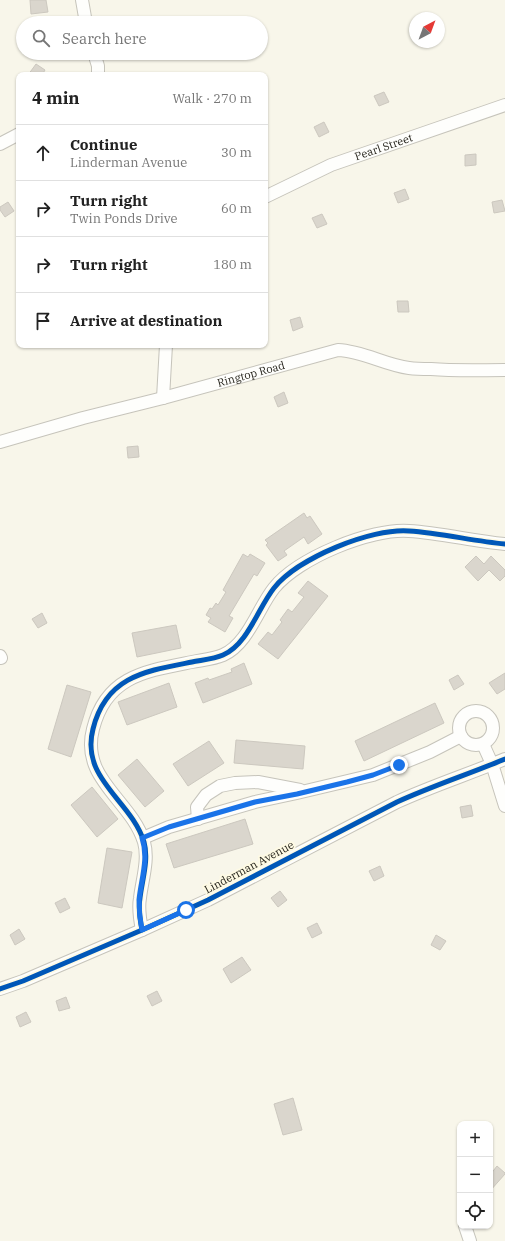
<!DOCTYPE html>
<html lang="en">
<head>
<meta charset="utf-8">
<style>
  body { margin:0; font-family:"IBM Plex Serif",serif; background:#f6f6f6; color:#222 }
  .controls { position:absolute; right:12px; bottom:12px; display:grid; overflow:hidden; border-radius:8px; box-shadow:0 1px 3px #0004 }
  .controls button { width:36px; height:36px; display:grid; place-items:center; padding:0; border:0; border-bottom:1px solid #e0e0e0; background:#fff; color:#222; font:20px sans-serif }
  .compass { position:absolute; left:409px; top:12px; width:36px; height:36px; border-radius:50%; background:#fff; box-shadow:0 1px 3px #0004; rotate:41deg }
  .stop { position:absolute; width:12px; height:12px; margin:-9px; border:3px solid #1a73e8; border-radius:50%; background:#fff }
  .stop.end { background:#1a73e8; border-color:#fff; box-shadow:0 1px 4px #0008 }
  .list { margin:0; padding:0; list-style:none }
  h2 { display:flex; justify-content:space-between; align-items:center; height:52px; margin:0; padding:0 16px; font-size:17px }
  h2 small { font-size:13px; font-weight:400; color:#767676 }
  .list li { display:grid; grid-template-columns:26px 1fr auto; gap:12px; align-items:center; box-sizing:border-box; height:56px; padding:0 16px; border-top:1px solid #e0e0e0 }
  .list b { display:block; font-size:15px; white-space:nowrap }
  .list p { margin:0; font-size:13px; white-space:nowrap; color:#767676 }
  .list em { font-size:13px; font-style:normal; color:#767676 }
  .icon { flex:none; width:22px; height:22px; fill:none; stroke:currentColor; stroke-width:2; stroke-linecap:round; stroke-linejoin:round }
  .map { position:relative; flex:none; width:505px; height:1241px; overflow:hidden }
  .search { position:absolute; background:#fff; box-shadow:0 1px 3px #0004; left:16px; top:16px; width:252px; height:44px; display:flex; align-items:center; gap:10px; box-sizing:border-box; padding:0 14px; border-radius:22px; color:#767676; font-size:15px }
  .panel { position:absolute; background:#fff; box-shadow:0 1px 3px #0004; left:16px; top:72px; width:252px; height:276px; border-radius:8px }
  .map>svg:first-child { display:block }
  .building { fill:#dad6cd; stroke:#ccc8bf }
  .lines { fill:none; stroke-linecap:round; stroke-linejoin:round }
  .minor-casing { stroke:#c6c4bb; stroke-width:14 }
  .minor { stroke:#fefefc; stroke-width:12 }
  .cycleway-casing { stroke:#fefae4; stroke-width:8 }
  .cycleway { stroke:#0057b8; stroke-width:5 }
  .route { stroke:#1a73e8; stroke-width:5 }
  .labels { text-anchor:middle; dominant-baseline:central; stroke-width:4; stroke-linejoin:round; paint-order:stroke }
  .street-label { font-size:11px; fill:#1f1d15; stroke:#fefae4 }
</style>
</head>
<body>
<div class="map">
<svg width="505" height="1241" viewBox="0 0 505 1241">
  <rect width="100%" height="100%" fill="#f8f6ea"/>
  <!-- building -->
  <path class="building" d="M30 0H46L48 12 31 14Z
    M36 64 45 70 42 75H28Z
    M384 92 389 102 379 106 374 96Z
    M324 122 329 132 319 137 314 127Z
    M476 154V165L465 166V155Z
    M405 189 409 199 398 203 394 193Z
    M502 200 505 211 494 213 492 202Z
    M8 202 14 211 5 217 0 210V207Z
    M322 214 327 224 317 228 312 218Z
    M397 301H408L409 312H398Z
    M300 317 303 327 293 331 290 320Z
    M284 392 288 403 278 407 274 397Z
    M138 446 139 457 128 458 127 447Z
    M304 513 307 518 310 516 322 534 308 544 304 537 284 551 287 555 278 561 266 545 268 543 265 540Z
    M243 554 248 557 250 554 265 563 257 576 254 574 229 616 233 618 225 632 208 622 211 618 206 615 210 608 212 609 216 603 218 605 226 592 223 590Z
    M476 556 484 564 491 556 505 570V576L500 581 489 570 478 581 465 567Z
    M308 581 328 596 278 659 258 644 268 632 272 635 282 622 280 620 288 609 292 612 304 597 298 593Z
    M42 613 47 623 38 628 32 619Z
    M176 625 181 648 137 657 132 633Z
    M244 663 252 684 203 703 195 683 208 678 209 680 232 672 231 669Z
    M505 673V689L497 694 489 683Z
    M458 675 464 684 454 690 449 680Z
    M169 683 177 707 127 725 118 702Z
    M67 685 91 692 71 757 48 749Z
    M435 703 444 723 364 761 355 741Z
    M236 740 305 746 303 769 234 763Z
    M209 741 224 763 188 786 173 764Z
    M137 759 164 791 145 807 118 775Z
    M92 787 118 819 97 837 71 805Z
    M471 805 473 816 462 818 460 807Z
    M245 819 253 844 174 868 166 844Z
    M107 848 132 852 122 908 98 903Z
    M380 866 384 876 374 881 369 871Z
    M280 891 287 900 278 907 271 898Z
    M65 898 70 908 60 913 55 903Z
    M317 923 322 933 312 938 307 928Z
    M19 929 25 939 15 945 10 935Z
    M436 935 446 941 440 950 431 945Z
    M242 957 251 970 231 983 223 969Z
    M157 991 162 1001 152 1006 147 996Z
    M66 997 70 1008 59 1011 56 1001Z
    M26 1012 31 1022 20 1027 16 1017Z
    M293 1098 302 1130 283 1135 274 1104Z
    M497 1166 505 1173V1174L490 1191V1175Z"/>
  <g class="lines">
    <!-- minor casing -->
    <g class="minor-casing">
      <g id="minor">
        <path d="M82 0 86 23"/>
        <path d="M94 53 98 66V75"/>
        <path d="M0 144 19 134"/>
        <path id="s1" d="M265 197 331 165 505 105"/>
        <path d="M163 398 166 345"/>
        <path id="s2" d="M0 442 83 418 163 398 338 350C363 351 385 365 409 368 416 369 424 369 431 369 456 371 480 370 505 370"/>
        <path d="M0 656 1 658"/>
        <circle cx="476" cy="728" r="17"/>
        <path d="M483 744 492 764 505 806"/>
        <path d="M198 819 197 807 206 795 220 786 235 783 258 782 300 790"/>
        <path d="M143 838 169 827 255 802 297 793 373 775 430 752 461 736"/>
        <path d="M142 930C140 920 138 909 140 898 142 880 149 860 144 842 131 800 80 779 93 729 106 676 146 671 192 662 202 660 214 659 223 655 248 644 258 608 274 588 298 558 371 528 409 531 441 533 473 541 505 544"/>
        <path d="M0 989 23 981 142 930 208 900 397 802C432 786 469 774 505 759"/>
        <path d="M465 1226 470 1241"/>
      </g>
    </g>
    <!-- minor -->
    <use href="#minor" class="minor"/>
    <!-- cycleway casing -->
    <g class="cycleway-casing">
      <path id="cycleway" d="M142 930C140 920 138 909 140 898 142 880 149 860 144 842 131 800 80 779 93 729 106 676 146 671 192 662 202 660 214 659 223 655 248 644 258 608 274 588 298 558 371 528 409 531 441 533 473 541 505 544
        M0 989 23 981 142 930 208 900 397 802C432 786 469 774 505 759"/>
    </g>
    <!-- cycleway -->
    <use href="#cycleway" class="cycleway"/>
  </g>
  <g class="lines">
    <!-- route -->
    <path class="route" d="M186 910 142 930C140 920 139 910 139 900 141 879 149 859 142 838L169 827 255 802 297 794 347 782 373 775 399 765"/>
  </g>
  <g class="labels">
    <!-- street labels -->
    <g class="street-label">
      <text stroke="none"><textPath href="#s1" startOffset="129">Pearl Street</textPath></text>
      <text stroke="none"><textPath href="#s2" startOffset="260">Ringtop Road</textPath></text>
      <text transform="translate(249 867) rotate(-28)">Linderman Avenue</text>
    </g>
  </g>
</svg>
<div class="controls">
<button>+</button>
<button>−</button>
<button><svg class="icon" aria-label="locate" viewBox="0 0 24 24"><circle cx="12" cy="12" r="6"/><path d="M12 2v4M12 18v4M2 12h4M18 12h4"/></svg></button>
</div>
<svg class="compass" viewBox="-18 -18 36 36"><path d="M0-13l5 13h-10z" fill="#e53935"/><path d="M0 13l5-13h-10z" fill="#767676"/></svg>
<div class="stop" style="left:186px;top:910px"></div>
<div class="stop end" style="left:399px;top:765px"></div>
<div class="search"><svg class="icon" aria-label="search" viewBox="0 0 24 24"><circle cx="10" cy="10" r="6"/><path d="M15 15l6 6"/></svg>Search here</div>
<section class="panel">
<h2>4 min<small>Walk · 270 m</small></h2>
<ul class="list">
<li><svg class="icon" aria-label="ahead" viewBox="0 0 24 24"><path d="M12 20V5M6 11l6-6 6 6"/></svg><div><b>Continue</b><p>Linderman Avenue</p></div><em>30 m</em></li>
<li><svg class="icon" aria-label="right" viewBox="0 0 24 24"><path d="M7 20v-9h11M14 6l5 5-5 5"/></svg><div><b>Turn right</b><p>Twin Ponds Drive</p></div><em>60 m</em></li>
<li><svg class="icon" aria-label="right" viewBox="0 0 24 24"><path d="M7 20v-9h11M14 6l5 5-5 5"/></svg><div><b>Turn right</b></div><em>180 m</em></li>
<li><svg class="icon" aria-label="arrive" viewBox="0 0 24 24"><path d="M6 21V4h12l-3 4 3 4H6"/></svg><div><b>Arrive at destination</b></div></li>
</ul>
</section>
</div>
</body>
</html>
